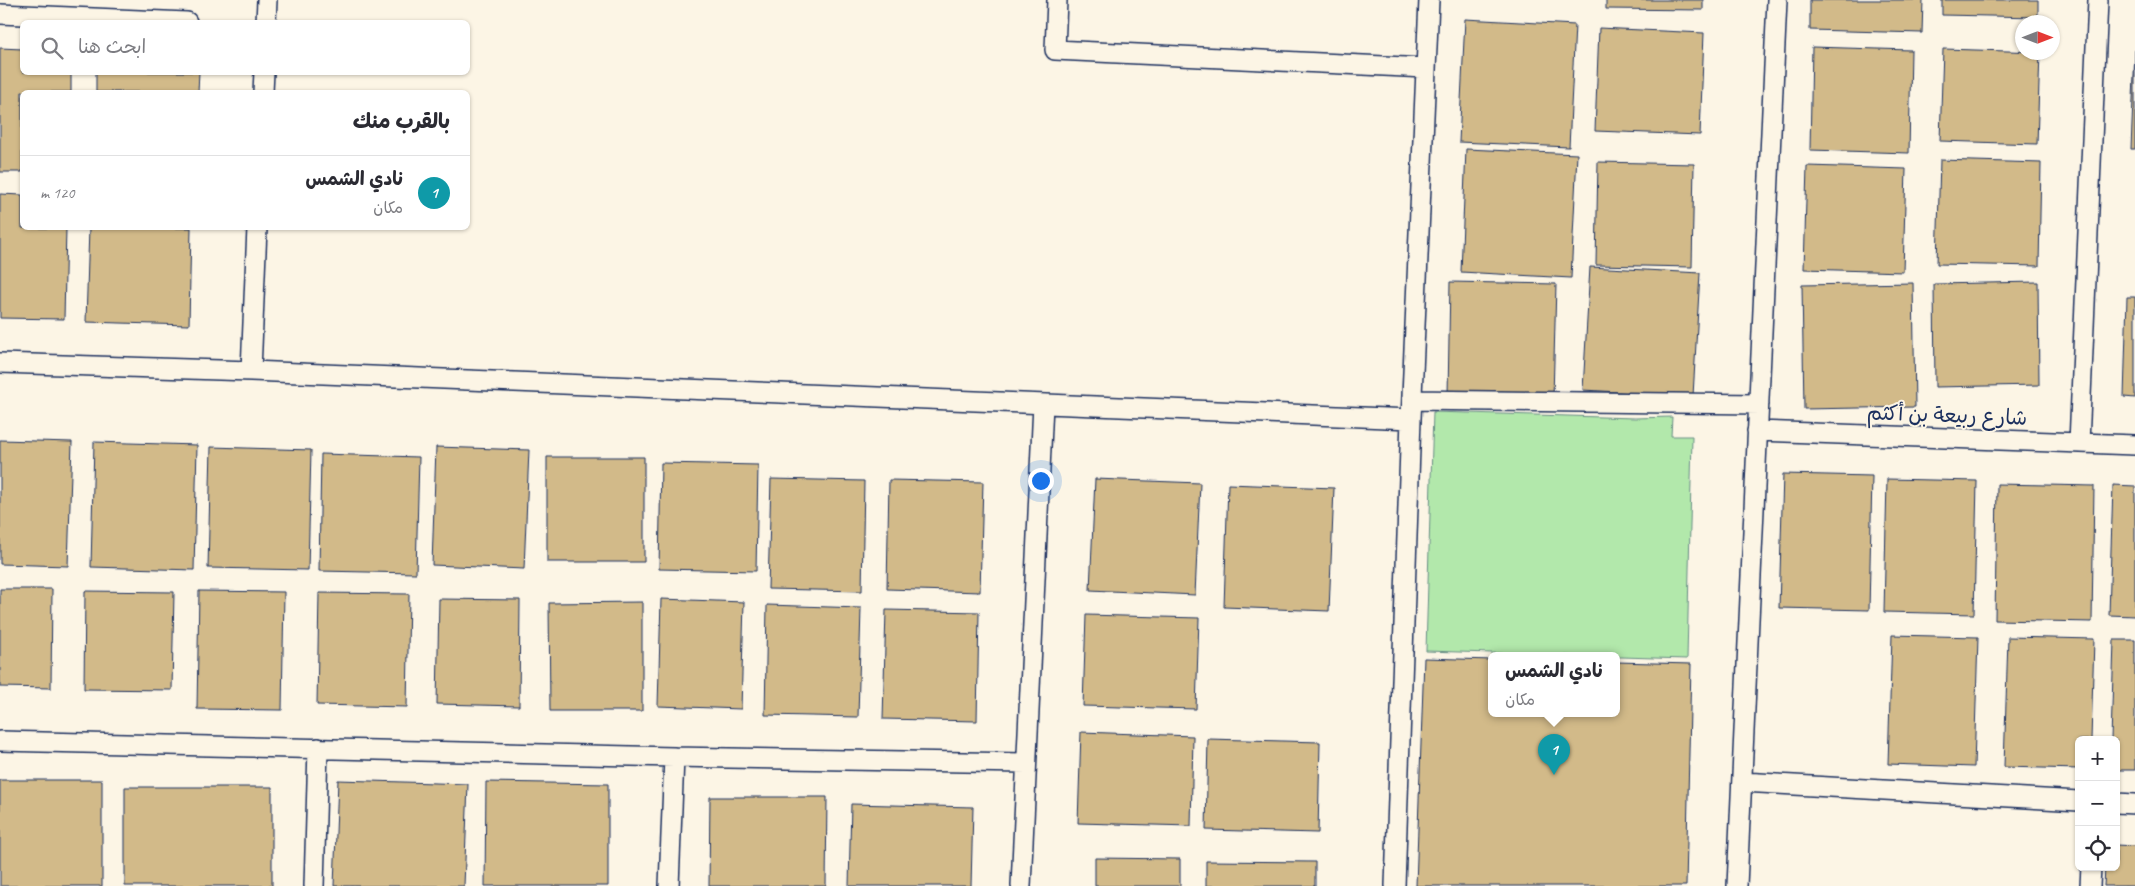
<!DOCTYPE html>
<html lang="ar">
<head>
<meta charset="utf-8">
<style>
  body { margin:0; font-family:Caveat,"Playpen Sans Arabic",sans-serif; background:#f2f2f3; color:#2b2b33; direction:rtl }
  .controls { position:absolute; right:15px; bottom:15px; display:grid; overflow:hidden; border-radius:8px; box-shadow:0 1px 4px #0004 }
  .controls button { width:45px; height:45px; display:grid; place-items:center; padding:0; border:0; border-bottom:1px solid #e1e1e2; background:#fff; color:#2b2b33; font:25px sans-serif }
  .compass { position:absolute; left:2015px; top:15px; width:45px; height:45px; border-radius:50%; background:#fff; box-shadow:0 1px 4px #0004; rotate:90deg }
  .you { position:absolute; left:1040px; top:480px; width:18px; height:18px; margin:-12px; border:4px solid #fff; border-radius:50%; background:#1a73e8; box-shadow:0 0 0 8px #1a73e833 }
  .badge { display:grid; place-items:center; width:32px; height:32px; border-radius:50%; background:#b45309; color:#fff; font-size:16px; font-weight:700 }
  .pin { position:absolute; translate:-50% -41px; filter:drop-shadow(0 1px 2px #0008) }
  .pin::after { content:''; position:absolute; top:26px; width:18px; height:15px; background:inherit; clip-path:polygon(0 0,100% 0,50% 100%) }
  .popup { position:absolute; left:1488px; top:652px; width:132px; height:65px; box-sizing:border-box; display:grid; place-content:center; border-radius:8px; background:#fff; filter:drop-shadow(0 1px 4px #0005); font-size:16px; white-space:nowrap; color:#7c7c81 }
  .popup b { font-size:19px; color:#2b2b33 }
  .popup::after { content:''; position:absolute; left:50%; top:100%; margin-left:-10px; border:10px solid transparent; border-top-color:#fff }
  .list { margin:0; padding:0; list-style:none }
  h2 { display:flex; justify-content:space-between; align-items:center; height:65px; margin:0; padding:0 20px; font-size:21px }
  h2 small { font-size:16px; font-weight:400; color:#7c7c81 }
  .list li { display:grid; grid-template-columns:32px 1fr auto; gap:15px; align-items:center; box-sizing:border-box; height:75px; padding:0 20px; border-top:1px solid #e1e1e2 }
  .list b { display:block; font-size:19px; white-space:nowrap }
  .list p { margin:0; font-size:16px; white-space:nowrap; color:#7c7c81 }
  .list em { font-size:16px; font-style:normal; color:#7c7c81 }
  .icon { flex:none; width:28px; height:28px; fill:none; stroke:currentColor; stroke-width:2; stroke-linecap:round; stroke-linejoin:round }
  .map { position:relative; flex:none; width:2135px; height:886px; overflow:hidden; direction:ltr }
  .search { position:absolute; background:#fff; box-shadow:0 1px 4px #0004; left:20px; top:20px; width:450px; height:55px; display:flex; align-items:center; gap:12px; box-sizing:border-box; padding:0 18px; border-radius:8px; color:#7c7c81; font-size:19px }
  .panel { position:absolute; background:#fff; box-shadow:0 1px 4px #0004; left:20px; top:90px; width:450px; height:140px; border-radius:8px; direction:rtl }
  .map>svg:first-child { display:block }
  .green { fill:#b2e8ab; stroke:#668c84 }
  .building { fill:#d2ba89; stroke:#1b2f5e }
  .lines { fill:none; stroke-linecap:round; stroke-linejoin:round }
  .lane-casing { stroke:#1b2f5e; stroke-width:22 }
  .lane { stroke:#fcf5e5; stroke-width:19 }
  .labels { text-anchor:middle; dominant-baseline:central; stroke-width:4; stroke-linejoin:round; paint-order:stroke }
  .street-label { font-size:21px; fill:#1b2f5e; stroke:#fcf5e5 }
</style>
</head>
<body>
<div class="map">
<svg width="2135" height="886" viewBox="0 0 2135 886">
  <rect width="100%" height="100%" fill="#fcf5e5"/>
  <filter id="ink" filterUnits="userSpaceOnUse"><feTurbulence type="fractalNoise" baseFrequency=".02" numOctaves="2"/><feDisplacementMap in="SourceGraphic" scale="10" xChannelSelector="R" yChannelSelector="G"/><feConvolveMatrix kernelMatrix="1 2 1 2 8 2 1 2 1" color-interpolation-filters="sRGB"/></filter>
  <g filter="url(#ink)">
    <!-- green -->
    <path class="green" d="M1433 412 1635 418 1672 417 1671 436H1692L1687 659 1426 651Z"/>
    <!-- building -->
    <path class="building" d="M1606 0H1703V10L1606 9Z
      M1810 0H1923L1922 33 1810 30Z
      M1942 0H2038V17L1942 15Z
      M1465 19 1575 25 1569 147 1459 142Z
      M1599 28 1704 33 1700 135 1595 131Z
      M1812 47 1911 50 1909 153 1810 150Z
      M0 48 22 49V72H71V92H22V172H0Z
      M1943 49 2040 52 2037 144 1940 141Z
      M2135 50V149H2131Z
      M96 72H199L198 92H96Z
      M1466 149 1577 154 1571 278 1461 272Z
      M1940 160 2041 163 2039 266 1937 264Z
      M1598 162 1694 164 1692 267 1596 265Z
      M1807 166 1906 169 1903 272 1804 269Z
      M0 194 22 195V228H66L64 319 0 318Z
      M89 228H191L189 325 86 322Z
      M1590 267 1700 273 1693 396 1583 390Z
      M1450 282 1556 284 1553 398 1448 395Z
      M2038 282 2039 385 1935 387 1934 284Z
      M1913 283 1915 407 1804 409 1802 285Z
      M2127 297H2135V398L2124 397Z
      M0 440 72 442 68 566 0 564Z
      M94 442 197 445 194 570 91 567Z
      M211 447 311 450 308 570 208 568Z
      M436 447 529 450 524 569 432 565Z
      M321 454 419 457 416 573 319 571Z
      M547 457H644V562H547Z
      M661 463 758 465 756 571 659 569Z
      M1783 474 1872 476 1869 610 1779 608Z
      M771 479 864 481 862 591 768 589Z
      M1095 479 1200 483 1195 595 1090 590Z
      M1887 479 1977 481 1974 614 1884 612Z
      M889 480 983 482 980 592 887 589Z
      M1228 484 1334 488 1329 611 1224 607Z
      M1997 484 2094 486 2092 622 1995 620Z
      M2113 485 2135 486V616L2109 615Z
      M0 589H52L51 688 0 687Z
      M85 591 174 592 172 690 84 689Z
      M199 591 284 592 282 710 197 709Z
      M319 593 409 594 407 707 317 705Z
      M439 599 520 600 519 706 437 704Z
      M661 599 744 602 741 709 658 706Z
      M642 602V711H550L549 603Z
      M767 605 861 608 858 717 765 715Z
      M886 610 979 612 977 721 883 719Z
      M1086 615 1199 618 1196 709 1083 706Z
      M1892 635 1978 637 1974 767 1888 764Z
      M2008 637 2094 639 2091 740H2079V769L2004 767Z
      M2114 640H2135V770H2116V740H2111Z
      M1424 658 1492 660V714H1616V662L1691 664 1686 886H1416Z
      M1081 732 1193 736 1191 826 1078 823Z
      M1208 739 1320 742 1318 833 1206 830Z
      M0 780H102V886H0Z
      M338 780 468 784 464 886H334Z
      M486 782 608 784V886H485Z
      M125 787H272V886H125Z
      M710 797H827L826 886H709Z
      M851 804 973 807 971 886H849Z
      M2116 845 2135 846V886H2104L2105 867H2116Z
      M1095 858 1180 859V886H1095Z
      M1206 861 1315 862V886H1206Z"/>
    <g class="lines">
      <!-- lane casing -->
      <g class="lane-casing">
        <path id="lane" d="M1057 0 1055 50 1426 68
          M0 14 187 22
          M266 22 267 0
          M263 92 264 72
          M0 363 251 371 1411 419 1429 0
          M251 371 257 228
          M1412 400 1759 404
          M1757 431 2135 445
          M2079 443 2098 0
          M0 741 674 757 1026 763
          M1742 782 2079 801
          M2116 803 2135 804
          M314 886 318 748
          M669 886 674 757
          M1021 886 1043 404
          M1395 886 1411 419
          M1737 886 1777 0
          M2090 886 2091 867"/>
      </g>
      <!-- lane -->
      <use href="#lane" class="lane"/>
    </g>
  </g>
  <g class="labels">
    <!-- street labels -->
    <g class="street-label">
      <text transform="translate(1947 415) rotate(2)">شارع ربيعة بن أكثم</text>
    </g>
  </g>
</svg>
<div class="controls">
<button>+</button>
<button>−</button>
<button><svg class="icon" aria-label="locate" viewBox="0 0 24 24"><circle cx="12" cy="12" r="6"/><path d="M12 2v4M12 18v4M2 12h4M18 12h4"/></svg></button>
</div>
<svg class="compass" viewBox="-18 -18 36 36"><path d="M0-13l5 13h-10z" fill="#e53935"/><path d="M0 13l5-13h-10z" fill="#7c7c81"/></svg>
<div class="you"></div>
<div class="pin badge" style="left:1554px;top:775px;background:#0f9aa8">1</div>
<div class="popup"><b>نادي الشمس</b>مكان</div>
<div class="search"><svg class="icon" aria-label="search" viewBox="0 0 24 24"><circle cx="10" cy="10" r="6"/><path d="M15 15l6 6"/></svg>ابحث هنا</div>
<section class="panel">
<h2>بالقرب منك<small></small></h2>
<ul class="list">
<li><span class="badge" style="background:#0f9aa8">1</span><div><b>نادي الشمس</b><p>مكان</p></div><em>120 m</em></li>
</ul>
</section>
</div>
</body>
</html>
